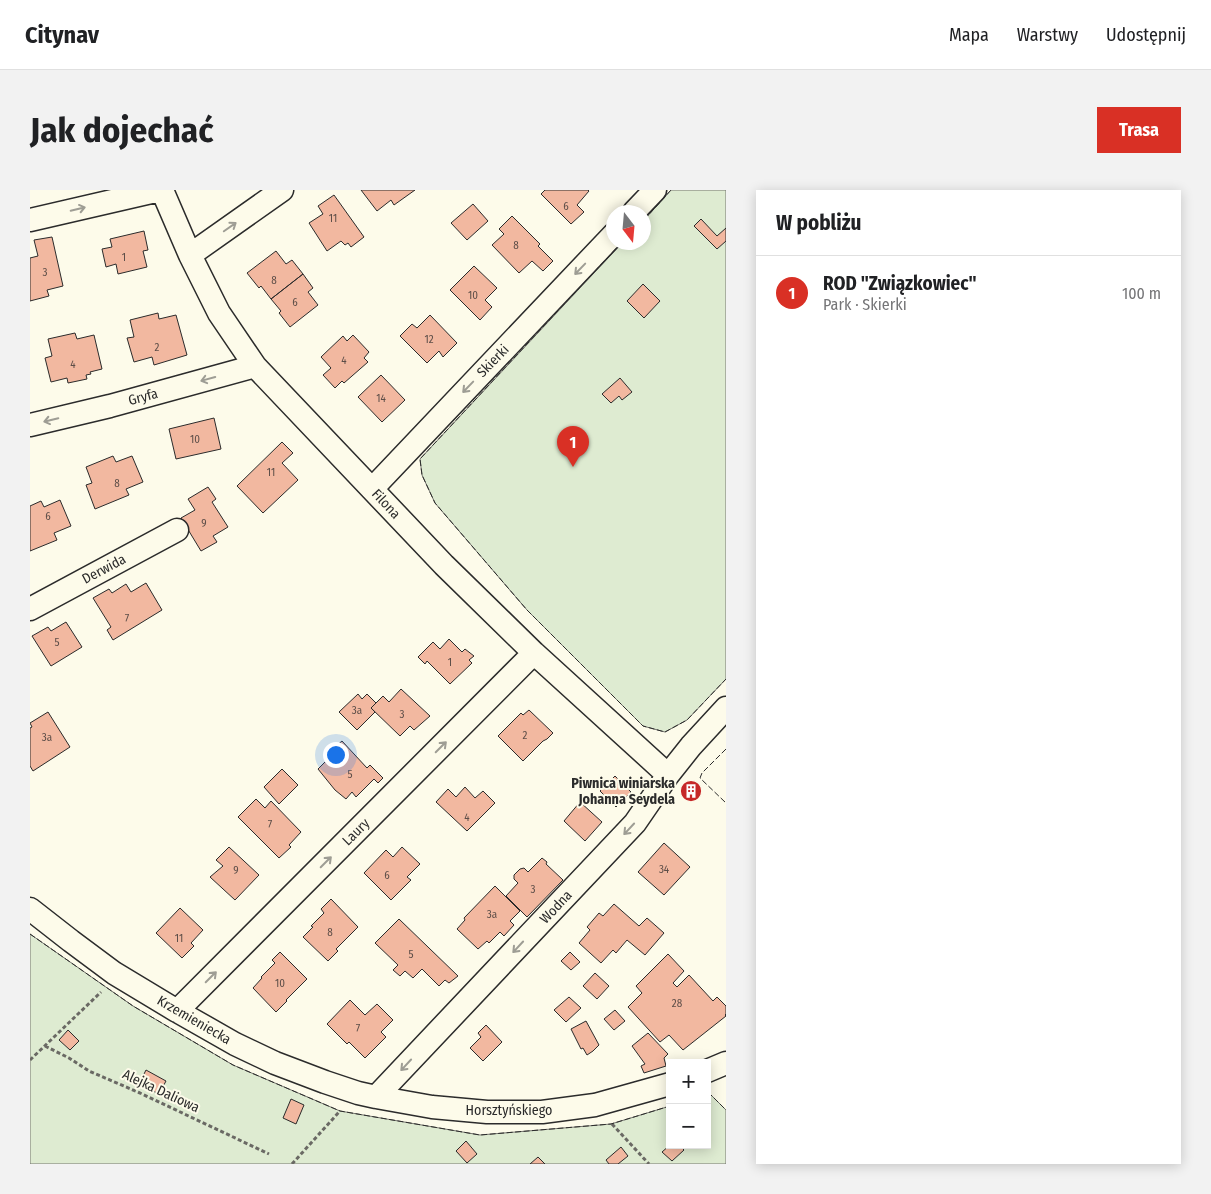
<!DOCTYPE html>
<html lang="pl">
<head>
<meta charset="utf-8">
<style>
  body { margin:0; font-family:"Fira Sans Condensed",sans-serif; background:#f2f2f2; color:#202124 }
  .controls { position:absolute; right:15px; bottom:15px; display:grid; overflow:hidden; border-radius:0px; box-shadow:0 2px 12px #0003 }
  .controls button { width:45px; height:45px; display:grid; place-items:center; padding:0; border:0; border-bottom:1px solid #e0e0e0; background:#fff; color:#202124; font:25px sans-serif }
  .compass { position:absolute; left:576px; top:15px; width:45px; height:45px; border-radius:50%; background:#fff; box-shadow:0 2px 12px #0003; rotate:164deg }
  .you { position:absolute; left:305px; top:564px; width:18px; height:18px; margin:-12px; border:4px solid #fff; border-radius:50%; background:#1a73e8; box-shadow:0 0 0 8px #1a73e833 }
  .badge { display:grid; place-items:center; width:32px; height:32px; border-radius:50%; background:#d93025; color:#fff; font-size:16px; font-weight:700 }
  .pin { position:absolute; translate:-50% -41px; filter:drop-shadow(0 1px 2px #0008) }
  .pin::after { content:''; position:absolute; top:26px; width:18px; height:15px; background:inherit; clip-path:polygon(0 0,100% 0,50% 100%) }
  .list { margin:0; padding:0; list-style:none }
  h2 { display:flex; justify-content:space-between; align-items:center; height:65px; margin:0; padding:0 20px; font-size:21px }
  h2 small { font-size:16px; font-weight:400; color:#757577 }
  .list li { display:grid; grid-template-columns:32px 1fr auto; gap:15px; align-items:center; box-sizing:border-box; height:75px; padding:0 20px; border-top:1px solid #e0e0e0 }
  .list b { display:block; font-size:19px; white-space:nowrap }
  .list p { margin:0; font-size:16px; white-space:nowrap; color:#757577 }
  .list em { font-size:16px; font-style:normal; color:#757577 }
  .map { position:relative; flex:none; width:696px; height:974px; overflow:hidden; border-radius:0px }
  header { display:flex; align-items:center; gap:30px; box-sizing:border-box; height:70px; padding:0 25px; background:#fff; border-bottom:1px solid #e0e0e0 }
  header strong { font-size:24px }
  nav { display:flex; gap:28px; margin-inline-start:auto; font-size:18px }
  .intro { display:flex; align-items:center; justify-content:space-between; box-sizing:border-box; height:120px; padding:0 30px }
  h1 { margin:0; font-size:35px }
  .button { padding:12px 22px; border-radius:0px; background:#d93025; color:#fff; font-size:18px; font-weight:700 }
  main { display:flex; gap:30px; padding:0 30px }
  aside { flex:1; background:#fff; border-radius:0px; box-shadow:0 2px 12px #0003 }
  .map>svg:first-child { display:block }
  .green { fill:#deebd1; stroke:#74746e }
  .building { fill:#f2b8a0; stroke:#2b2b2b }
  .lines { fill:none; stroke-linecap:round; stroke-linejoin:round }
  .minor-casing { stroke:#2b2b2b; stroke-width:25 }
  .path { stroke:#6a6964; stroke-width:3; stroke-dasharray:4 2.5; stroke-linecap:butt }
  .minor { stroke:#fdfbea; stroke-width:22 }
  .fence { stroke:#2b2b2b; stroke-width:1; stroke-dasharray:6 2.5; stroke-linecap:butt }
  .oneway { stroke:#9e9d94 }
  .labels { text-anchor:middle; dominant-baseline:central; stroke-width:4; stroke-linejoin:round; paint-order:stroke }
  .number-label { font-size:11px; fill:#5d4e48 }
  .street-label { font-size:14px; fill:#2b2b2b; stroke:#fdfbea }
  .poi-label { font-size:14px; font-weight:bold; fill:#2b2b2b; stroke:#fdfbea; text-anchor:end }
</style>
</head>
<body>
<header>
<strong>Citynav</strong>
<nav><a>Mapa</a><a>Warstwy</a><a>Udostępnij</a></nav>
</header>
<div class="intro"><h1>Jak dojechać</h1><a class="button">Trasa</a></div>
<main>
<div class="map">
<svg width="696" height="974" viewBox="0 0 696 974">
  <rect width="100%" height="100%" fill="#fdfbea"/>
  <!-- green -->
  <path class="green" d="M641 0H696V489L657 530 635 542 613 536 497 420 405 313 392 285 390 269 592 53 614 52V30Z
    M0 744 103 816 203 875 310 921 450 945 581 934 640 916V955H677V904H680L696 920V974H0Z"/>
  <!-- building -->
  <path class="building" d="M331 0H385L364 15 361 10 347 21Z
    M515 0H558L559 1 547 15 554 22 541 34 511 4Z
    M304 5 334 47 321 57 318 53 315 55 311 51 297 61 279 33 293 24 288 16Z
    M443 14 458 31 437 50 421 33Z
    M482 26 510 54 508 56 523 71 513 81 502 71 489 83 462 55 474 44 469 39Z
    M671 29 687 46 696 38V51L687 59 664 36Z
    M114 41 118 60 113 61 117 77 88 84 86 74 76 77 72 59 82 57 80 49Z
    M22 47 33 96 17 100 19 106 0 111V68L8 66 4 50Z
    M246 61 256 74 262 70 273 84 241 109 231 96 229 98 217 83Z
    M444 76 467 98 455 110 462 117 450 130 420 100Z
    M273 84 283 98 278 102 288 115 260 137 249 123 251 121 241 109Z
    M613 94 630 111 614 128 597 111Z
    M128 123 129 129 146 125 157 165 124 175 122 167 104 172 97 148 104 147 100 130Z
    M400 125 427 153 413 167 409 161 397 173 370 146 382 134 387 138Z
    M45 143 47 149 64 145 72 179 60 182 61 184 56 185 57 189 38 193 37 188 21 192 15 168 22 166 18 149Z
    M323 145 339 162 334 168 338 172 314 193 312 191 305 198 293 185 301 178 291 167 313 146 317 151Z
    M351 185 375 210 352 232 328 207Z
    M590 188 602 202 592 210 589 206 581 213 572 204Z
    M184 228 191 259 146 269 139 239Z
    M252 252 263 263 252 273 268 290 233 323 207 296Z
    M83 266 86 272 102 266 113 292 96 299 99 305 65 319 56 295 62 293 56 277Z
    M178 297 186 309 182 312 198 337 183 346 187 352 171 361 151 328 165 320 158 309Z
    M30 310 41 336 24 343 27 350 0 361V316L11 311 14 317Z
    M116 393 132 420 83 450 77 440 81 437 63 408 79 399 82 403 96 394 101 402Z
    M36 432 52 457 21 476 2 446 18 437 21 441Z
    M419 449 432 462 435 459 444 466 439 470 442 473 420 494 397 471 395 474 388 467 403 452 410 459Z
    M371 499 400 526 384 540 380 536 370 546 341 518 353 506 359 512Z
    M328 504 332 509 337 504 346 513 341 518 345 522 327 540 309 522Z
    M499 520 523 543 517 549 513 551 493 571 468 546 491 523 493 525Z
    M18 522 40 557 3 581 0 576V538L2 537 0 533Z
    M312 551 337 578 340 575 353 588 348 593 344 589 326 607 322 602 316 609 305 600 288 579 302 565 299 562Z
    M252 579 268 595 249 614 234 597Z
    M585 586 601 602 586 617 570 601Z
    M661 594 667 600 660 606 654 601Z
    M435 597 445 608 453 601 465 613 437 641 406 612 418 599 426 607Z
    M226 609 235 618 241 611 271 642 259 655 261 657 249 668 208 627Z
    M550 612 572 632 555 651 534 631Z
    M634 653 660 677 634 705 608 682Z
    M199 657 229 685 205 710 180 687 193 676 186 670Z
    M372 657 390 674 377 687 381 690 361 710 334 683 356 660 363 667Z
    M512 668 517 672 516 674 533 690 497 727 476 706 488 693 484 689V685L490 679 494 678 498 682Z
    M465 696 490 721 480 731 484 735 474 746 470 742 459 753 457 751 448 759 427 739 435 730 434 728Z
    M301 709 328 737 306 759 308 761 298 771 273 747 283 737 281 736 294 723 291 719Z
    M584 714 609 736 617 728 634 743 615 765 597 750 586 763 583 760 571 773 549 753 560 740 557 737 569 723 573 726Z
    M150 718 173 740 161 753 164 756 152 768 126 743Z
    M369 729 428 786 419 793 415 790 409 796 392 779 383 788 375 781 370 786 363 780 368 775 345 753Z
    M250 762 277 789 256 810 257 811 246 822 223 798 232 788 231 787 245 773 242 770Z
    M540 762 550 772 541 780 531 771Z
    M638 764 654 781 643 793 647 797 659 785 683 811 687 807 696 816V824L695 825 696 826 653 860 639 845 630 852 598 817 612 803 606 796Z
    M565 783 579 796 567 809 553 796Z
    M539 807 551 818 536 832 524 820Z
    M320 810 335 825 347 814 363 830 351 842 356 847 335 868 319 852 317 854 297 834Z
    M585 820 595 831 584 840 574 829Z
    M556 831 569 855 563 861 557 865 553 858 551 859 541 839Z
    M456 835 472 852 453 871 440 858 451 847 448 843Z
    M38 840 49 851 40 860 29 850Z
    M618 843 638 864 634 868 636 876 614 883 611 876 615 874 602 856Z
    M116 880 136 891 129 904 109 894Z
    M261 909 274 915 266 934 253 928Z
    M436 951 447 964 437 973 426 961Z
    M640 955H649L654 960 642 971 632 962Z
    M591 957 598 966 588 974H579L576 970Z
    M508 967 515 974H500Z"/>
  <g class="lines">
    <!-- minor casing -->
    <g class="minor-casing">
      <path id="minor" d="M132 0 160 65 189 123 225 176 414 375 504 463 638 585
        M604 22 625 0
        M0 30 130 0
        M160 65 252 0
        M0 235 80 216 225 176
        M342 299 584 44
        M0 419 147 340
        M0 719 41 751 84 783 147 821 205 854 245 873 295 892 328 903 346 907 402 917 457 922H512L565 915 640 894
        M147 821 504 463
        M677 881 696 873
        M346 907 605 633 638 585 661 556 696 518"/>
    </g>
    <!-- path -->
    <path class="path" d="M15 856 39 868 59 881 110 903 239 964
      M0 870 71 802
      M582 934 619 974
      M262 974 310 921"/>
    <!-- minor -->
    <use href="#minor" class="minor"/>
    <!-- fence -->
    <path class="fence" d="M614 30 641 0
      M592 52 390 269 392 285 405 313 497 420 613 536 635 542 657 530 696 489
      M696 559 672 583 670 588 696 613
      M0 744 103 816 203 875 310 921 450 945 581 934 640 916
      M677 904H680L696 920"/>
  </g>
  <!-- one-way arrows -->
  <defs><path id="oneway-shaft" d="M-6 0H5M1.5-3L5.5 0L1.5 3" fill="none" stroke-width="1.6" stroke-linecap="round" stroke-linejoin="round" transform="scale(1.25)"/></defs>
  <g class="oneway">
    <use href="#oneway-shaft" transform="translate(48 19) rotate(-13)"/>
    <use href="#oneway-shaft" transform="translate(200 37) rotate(-35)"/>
    <use href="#oneway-shaft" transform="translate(550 79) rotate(134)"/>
    <use href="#oneway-shaft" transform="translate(178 189) rotate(165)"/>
    <use href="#oneway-shaft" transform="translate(438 197) rotate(134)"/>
    <use href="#oneway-shaft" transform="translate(21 230) rotate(167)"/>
    <use href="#oneway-shaft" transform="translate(411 557) rotate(-45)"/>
    <use href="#oneway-shaft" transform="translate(599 639) rotate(133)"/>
    <use href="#oneway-shaft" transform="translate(296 672) rotate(-45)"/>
    <use href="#oneway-shaft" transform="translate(488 757) rotate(133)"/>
    <use href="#oneway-shaft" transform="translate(181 787) rotate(-45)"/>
    <use href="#oneway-shaft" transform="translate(376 875) rotate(133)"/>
  </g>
  <!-- icons -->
  <defs>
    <g id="building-disc" transform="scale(1.125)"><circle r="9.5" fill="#c62828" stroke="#fdfbea"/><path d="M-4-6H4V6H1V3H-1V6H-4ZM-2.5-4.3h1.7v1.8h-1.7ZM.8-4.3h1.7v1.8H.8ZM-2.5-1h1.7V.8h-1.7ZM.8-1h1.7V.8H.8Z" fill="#fff"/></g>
  </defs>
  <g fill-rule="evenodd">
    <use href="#building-disc" x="661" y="601"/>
  </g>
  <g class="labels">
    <!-- number labels -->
    <g class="number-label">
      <text x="536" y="16">6</text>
      <text x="303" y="28">11</text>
      <text x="486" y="55">8</text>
      <text x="94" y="67">1</text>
      <text x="15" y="82">3</text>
      <text x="244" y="90">8</text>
      <text x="443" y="105">10</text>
      <text x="265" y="112">6</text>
      <text x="399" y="149">12</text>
      <text x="127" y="157">2</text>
      <text x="314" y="170">4</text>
      <text x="43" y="174">4</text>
      <text x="351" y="208">14</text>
      <text x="165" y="249">10</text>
      <text x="241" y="282">11</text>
      <text x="87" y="293">8</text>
      <text x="18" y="326">6</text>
      <text x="174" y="333">9</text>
      <text x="97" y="428">7</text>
      <text x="27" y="452">5</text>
      <text x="420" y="472">1</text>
      <text x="327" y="520">3a</text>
      <text x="372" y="524">3</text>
      <text x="495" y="545">2</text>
      <text x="17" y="547">3a</text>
      <text x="320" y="584">5</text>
      <text x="437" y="627">4</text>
      <text x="240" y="634">7</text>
      <text x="634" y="679">34</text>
      <text x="206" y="680">9</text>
      <text x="357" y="685">6</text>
      <text x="503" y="699">3</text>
      <text x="462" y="724">3a</text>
      <text x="300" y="742">8</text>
      <text x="149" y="748">11</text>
      <text x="381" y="764">5</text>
      <text x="250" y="793">10</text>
      <text x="647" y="813">28</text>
      <text x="328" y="838">7</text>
    </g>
    <!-- street labels -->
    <g class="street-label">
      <text transform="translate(463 171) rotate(-46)">Skierki</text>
      <text transform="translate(113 207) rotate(-15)">Gryfa</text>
      <text transform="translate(356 314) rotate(47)">Filona</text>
      <text transform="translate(74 379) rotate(-28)">Derwida</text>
      <text transform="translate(326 642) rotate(-45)">Laury</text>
      <text transform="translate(526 717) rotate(-47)">Wodna</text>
      <text transform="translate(164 830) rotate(30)">Krzemieniecka</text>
      <text transform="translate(131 901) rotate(25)">Alejka Daliowa</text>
      <text x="479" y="920">Horsztyńskiego</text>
    </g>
    <!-- poi labels -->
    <g class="poi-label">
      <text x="645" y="593">Piwnica winiarska<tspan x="645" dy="16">Johanna Seydela</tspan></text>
    </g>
  </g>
</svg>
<div class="controls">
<button>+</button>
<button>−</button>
</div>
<svg class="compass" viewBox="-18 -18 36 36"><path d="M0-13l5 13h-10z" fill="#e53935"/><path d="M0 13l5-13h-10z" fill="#757577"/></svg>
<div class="you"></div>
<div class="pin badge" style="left:543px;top:277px">1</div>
</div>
<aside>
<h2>W pobliżu<small></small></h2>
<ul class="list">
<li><span class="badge">1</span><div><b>ROD &quot;Związkowiec&quot;</b><p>Park · Skierki</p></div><em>100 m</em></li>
</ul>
</aside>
</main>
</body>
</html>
